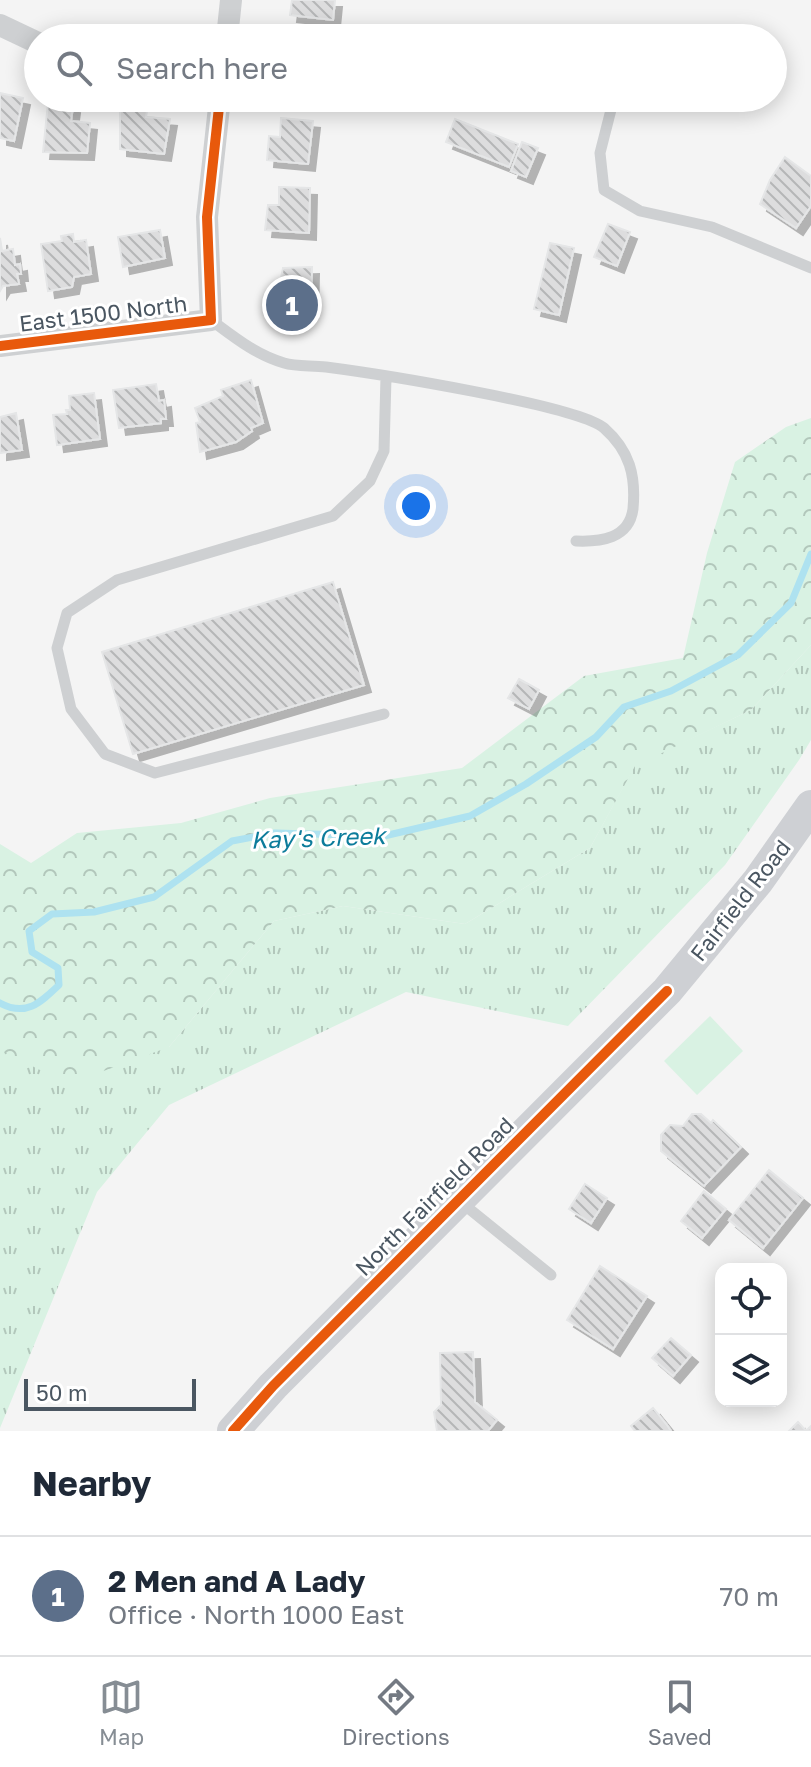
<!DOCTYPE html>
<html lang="en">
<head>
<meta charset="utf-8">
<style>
  body { margin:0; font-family:"Golos Text",sans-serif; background:#f6f6f7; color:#1f2937 }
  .controls { position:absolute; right:24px; bottom:24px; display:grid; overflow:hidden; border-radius:16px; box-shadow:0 4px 20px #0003 }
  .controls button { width:72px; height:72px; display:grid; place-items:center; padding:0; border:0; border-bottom:2px solid #e0e1e3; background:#fff; color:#1f2937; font:40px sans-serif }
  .scale { position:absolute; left:24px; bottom:20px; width:172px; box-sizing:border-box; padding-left:8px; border:4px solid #4a5661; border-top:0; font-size:22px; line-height:28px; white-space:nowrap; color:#4a5661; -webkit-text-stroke:6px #fff; paint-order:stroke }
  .you { position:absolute; left:416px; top:506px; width:28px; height:28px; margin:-20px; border:6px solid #fff; border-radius:50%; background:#1a73e8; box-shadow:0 0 0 12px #1a73e833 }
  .badge { display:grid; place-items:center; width:52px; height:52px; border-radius:50%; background:#868d94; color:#fff; font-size:26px; font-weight:700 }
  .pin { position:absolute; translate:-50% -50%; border:4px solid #fff; box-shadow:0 2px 8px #0006 }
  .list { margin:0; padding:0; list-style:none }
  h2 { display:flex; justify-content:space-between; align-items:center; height:104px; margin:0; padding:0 32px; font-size:34px }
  h2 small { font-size:26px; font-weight:400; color:#747a83 }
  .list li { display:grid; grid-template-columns:52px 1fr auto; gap:24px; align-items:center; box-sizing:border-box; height:120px; padding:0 32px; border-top:2px solid #e0e1e3 }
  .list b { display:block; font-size:30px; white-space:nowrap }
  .list p { margin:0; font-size:26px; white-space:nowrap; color:#747a83 }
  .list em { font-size:26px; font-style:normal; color:#747a83 }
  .icon { flex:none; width:44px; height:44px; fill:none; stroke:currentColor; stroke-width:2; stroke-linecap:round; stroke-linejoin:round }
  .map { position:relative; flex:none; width:811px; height:1431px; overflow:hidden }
  .search { position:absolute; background:#fff; box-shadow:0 4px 20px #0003; left:24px; right:24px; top:24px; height:88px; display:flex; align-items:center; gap:20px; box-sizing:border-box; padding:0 28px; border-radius:44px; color:#747a83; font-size:30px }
  .sheet { height:224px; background:#fff }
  nav { display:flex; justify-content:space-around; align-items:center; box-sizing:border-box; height:112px; border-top:2px solid #e0e1e3; background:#fff; font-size:22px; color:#747a83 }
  nav a { display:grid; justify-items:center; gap:4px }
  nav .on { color:#868d94 }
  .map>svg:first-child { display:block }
  .grass { fill:url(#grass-tufts) }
  .forest { fill:url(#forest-crowns) }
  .pitch { fill:#d9f2e3 }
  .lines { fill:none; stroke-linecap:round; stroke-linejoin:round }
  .stream { stroke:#aee2f0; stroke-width:7 }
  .building { fill:url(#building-back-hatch); stroke:#e5e6e7; stroke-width:2; filter:url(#shadow) }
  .service { stroke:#ced0d2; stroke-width:11 }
  .minor { stroke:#ced0d2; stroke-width:22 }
  .secondary { stroke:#ced0d4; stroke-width:32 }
  .cycleway-casing { stroke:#fff; stroke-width:15 }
  .cycleway { stroke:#e8590c; stroke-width:10 }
  .labels { text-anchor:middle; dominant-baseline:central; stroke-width:6; stroke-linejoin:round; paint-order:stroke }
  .street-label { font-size:22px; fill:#4a5661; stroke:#fff }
  .water-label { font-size:24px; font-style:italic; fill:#0c7c9b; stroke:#fff }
</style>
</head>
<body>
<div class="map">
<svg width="811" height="1431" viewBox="0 0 811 1431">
  <defs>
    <pattern id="grass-tufts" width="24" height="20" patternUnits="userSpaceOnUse" patternTransform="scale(2)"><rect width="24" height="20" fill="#d9f2e3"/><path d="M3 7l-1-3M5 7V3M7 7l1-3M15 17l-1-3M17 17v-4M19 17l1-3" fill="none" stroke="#b2c7bb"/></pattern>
    <pattern id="forest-crowns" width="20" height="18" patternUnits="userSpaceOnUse" patternTransform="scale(2)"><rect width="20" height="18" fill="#d9f2e3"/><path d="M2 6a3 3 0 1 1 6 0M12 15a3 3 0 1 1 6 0" fill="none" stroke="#b2c7bb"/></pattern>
    <pattern id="building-back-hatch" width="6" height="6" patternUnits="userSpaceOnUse" patternTransform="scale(2)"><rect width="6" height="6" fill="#ddddde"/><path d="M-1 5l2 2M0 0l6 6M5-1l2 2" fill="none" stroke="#b5b6b7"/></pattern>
    <filter id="shadow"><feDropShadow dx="7" dy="7" stdDeviation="0" flood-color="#0004"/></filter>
  </defs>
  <rect width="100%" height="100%" fill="#f4f4f4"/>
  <!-- grass -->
  <path class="grass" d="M811 645V740L799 760 725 865 568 1026 406 992 169 1105 97 1192 0 1428V1050L169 1047 274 921 343 906 465 924 590 848 635 765 751 710Z"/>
  <!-- forest -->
  <path class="forest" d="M811 418V645L751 710 635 766 590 848 465 924 343 906 274 921 169 1047 68 1084 0 1050V844L31 863 77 833 181 823 270 798 462 768 584 676 683 658 707 553 735 462 786 427Z"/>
  <!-- pitch -->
  <path class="pitch" d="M710 1016 743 1051 697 1095 664 1061Z"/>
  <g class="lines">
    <!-- stream -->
    <path class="stream" d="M0 1003C26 1017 40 1003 59 985L58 968 32 952 29 931 52 914 94 912 154 897 232 841 275 833 384 836 470 816 526 784 596 737 624 707 671 691 738 655 791 603 811 554"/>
  </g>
  <!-- building -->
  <path class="building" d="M292 0H335L333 20 290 15Z
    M0 93 23 98 14 141 0 138Z
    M48 103 73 106 71 121 90 123 87 153 43 152Z
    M120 108 147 111 146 117 170 119 164 154 120 149Z
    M281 118 313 121 308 164 267 160 269 136 280 137Z
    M455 119 518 144 509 167 446 142Z
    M522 142 538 148 526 177 511 171Z
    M785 157 811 176V206L796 228 760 204 770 180Z
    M279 187 310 188 309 233 265 230 268 205H279Z
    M608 224 630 232 617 266 594 257Z
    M160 230 165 258 123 267 118 237Z
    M73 234 74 242 86 240 91 274 74 277 72 287 48 291 41 244 62 241 61 236Z
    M0 238 2 251 13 249 15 265 20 264 21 274H17L19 284 3 286 0 291Z
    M550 243 574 248 559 315 534 309Z
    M312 267 311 311 270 317 271 293H278L283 268Z
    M251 380 263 423 251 428 252 431 236 442 200 452 196 423 200 422 195 408 223 396 221 390Z
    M156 384 159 401 164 400 166 419H161V423L119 428 113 390Z
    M94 393 100 439 57 445 53 415 67 414 66 410H70L69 396Z
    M16 413 22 450 0 453V417Z
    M333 582 364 685 133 754 102 652Z
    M519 679 539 690 529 709 508 698Z
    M692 1114H701L711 1123 713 1120 741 1147 704 1186 661 1151V1135L670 1125 683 1126Z
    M769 1170 803 1198 763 1248 729 1220Z
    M585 1184 607 1198 591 1223 569 1209Z
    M704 1191 726 1209 702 1238 681 1221Z
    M600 1266 647 1296 613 1349 567 1320Z
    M671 1338 691 1355 673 1376 652 1358Z
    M473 1352 475 1402 497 1420 488 1431H437L434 1412 441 1405 440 1353Z
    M653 1408 667 1425 671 1431H635L631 1426Z
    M798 1422 806 1431 811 1426V1431H789Z"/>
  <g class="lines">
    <!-- service -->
    <path class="service" d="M614 98 600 153 604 190 640 211 712 227 811 268
      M211 320C234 337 256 355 284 363 297 367 312 365 326 367 372 373 577 405 604 428 630 451 636 476 633 509 629 539 600 542 576 541
      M384 714 155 773 105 754 71 709 57 648 67 613 117 580 333 516 370 481 384 451 386 377
      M462 1203 551 1275"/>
    <!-- minor -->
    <path class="minor" d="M0 25 38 43
      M227 38 231 0
      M0 346 211 320 207 217 220 98"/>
    <!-- secondary -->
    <path class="secondary" d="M233 1431 273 1386 667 991 758 881 811 806"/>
    <!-- cycleway casing -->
    <g class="cycleway-casing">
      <path id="cycleway" d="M0 346 211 320 207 217 220 98
        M233 1431 273 1386 667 991"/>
    </g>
    <!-- cycleway -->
    <use href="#cycleway" class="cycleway"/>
  </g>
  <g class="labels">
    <!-- street labels -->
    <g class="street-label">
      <text transform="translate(103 313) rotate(-7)">East 1500 North</text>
      <text transform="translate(740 900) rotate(-52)">Fairfield Road</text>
      <text transform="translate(434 1196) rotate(-45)">North Fairfield Road</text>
    </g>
    <!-- water labels -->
    <g class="water-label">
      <text transform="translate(318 837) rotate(-2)">Kay's Creek</text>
    </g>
  </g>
</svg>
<div class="controls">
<button><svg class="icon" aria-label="locate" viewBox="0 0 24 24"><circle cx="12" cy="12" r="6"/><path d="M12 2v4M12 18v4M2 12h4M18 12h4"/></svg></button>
<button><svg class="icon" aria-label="layers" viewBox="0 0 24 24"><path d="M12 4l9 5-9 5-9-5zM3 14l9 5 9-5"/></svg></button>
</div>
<div class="scale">50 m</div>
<div class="you"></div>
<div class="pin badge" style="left:292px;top:305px;background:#5c6f8a">1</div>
<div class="search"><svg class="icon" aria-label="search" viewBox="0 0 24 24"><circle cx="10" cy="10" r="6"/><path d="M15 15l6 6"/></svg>Search here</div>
</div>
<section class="sheet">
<h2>Nearby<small></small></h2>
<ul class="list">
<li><span class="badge" style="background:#5c6f8a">1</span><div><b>2 Men and A Lady</b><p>Office · North 1000 East</p></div><em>70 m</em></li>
</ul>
</section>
<nav>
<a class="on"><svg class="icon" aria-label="map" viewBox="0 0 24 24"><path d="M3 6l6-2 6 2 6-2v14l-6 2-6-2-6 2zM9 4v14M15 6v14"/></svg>Map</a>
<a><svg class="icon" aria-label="directions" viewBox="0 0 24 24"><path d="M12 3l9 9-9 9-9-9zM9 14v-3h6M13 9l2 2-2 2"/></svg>Directions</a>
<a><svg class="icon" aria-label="saved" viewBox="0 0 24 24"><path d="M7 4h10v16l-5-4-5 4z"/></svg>Saved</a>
</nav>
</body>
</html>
